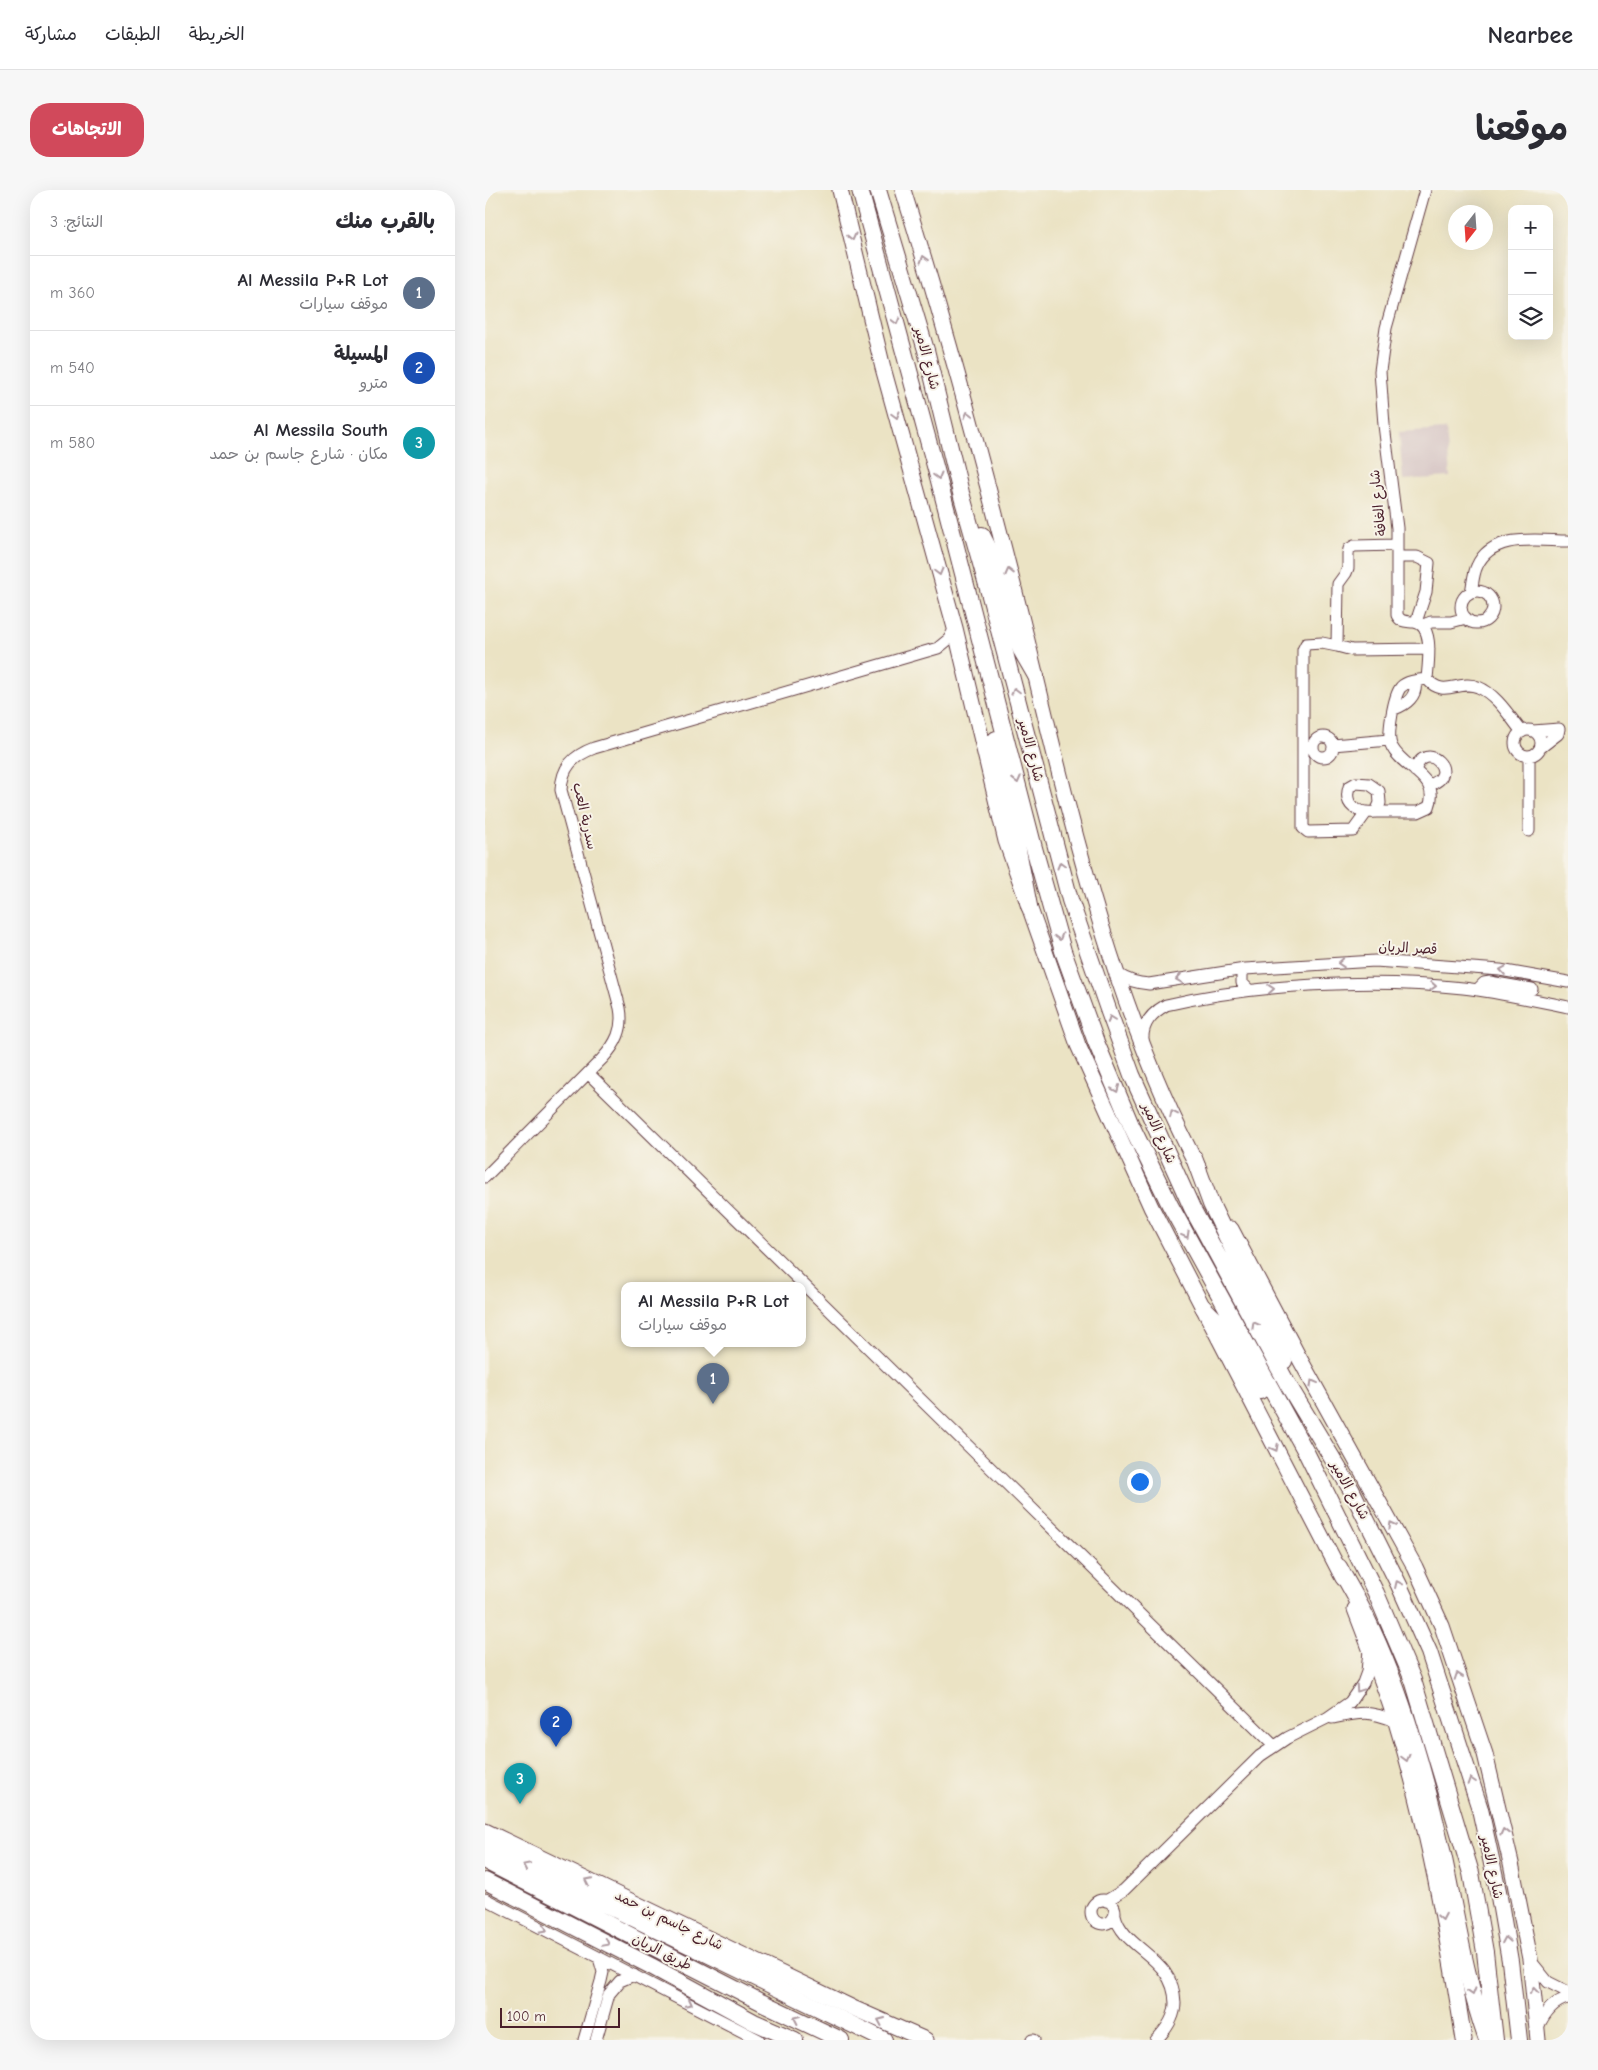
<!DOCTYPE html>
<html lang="ar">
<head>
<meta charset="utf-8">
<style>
  body { margin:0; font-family:"Comic Neue","Playpen Sans Arabic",sans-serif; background:#f7f7f7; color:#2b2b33; direction:rtl }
  .controls { position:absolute; right:15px; top:15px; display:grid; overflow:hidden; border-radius:10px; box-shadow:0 5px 20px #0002 }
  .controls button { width:45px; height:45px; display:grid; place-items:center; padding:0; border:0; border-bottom:1px solid #e1e1e2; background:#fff; color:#2b2b33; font:25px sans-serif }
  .compass { position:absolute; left:963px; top:15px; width:45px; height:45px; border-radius:50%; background:#fff; box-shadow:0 5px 20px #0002; rotate:197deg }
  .scale { position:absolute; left:15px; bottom:12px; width:120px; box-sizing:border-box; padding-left:5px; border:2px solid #4a1f2b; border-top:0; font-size:14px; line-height:18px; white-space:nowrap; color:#4a1f2b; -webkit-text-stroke:4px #f7f3e8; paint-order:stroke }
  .you { position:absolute; left:654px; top:1291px; width:18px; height:18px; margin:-12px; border:4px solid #fff; border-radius:50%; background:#1a73e8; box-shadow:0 0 0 8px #1a73e833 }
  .badge { display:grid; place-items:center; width:32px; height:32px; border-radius:50%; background:#d1495b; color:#fff; font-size:16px; font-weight:700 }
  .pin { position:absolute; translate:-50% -41px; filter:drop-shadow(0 1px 2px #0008) }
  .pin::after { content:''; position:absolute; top:26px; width:18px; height:15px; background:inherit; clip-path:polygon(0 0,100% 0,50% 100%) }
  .popup { position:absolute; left:136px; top:1092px; width:185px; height:65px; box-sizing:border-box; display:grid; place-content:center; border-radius:10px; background:#fff; filter:drop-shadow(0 1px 4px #0005); font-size:16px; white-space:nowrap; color:#7c7c81 }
  .popup b { font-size:19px; color:#2b2b33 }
  .popup::after { content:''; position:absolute; left:50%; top:100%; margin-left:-10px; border:10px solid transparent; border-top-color:#fff }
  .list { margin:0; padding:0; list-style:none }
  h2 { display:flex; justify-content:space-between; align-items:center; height:65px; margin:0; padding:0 20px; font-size:21px }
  h2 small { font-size:16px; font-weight:400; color:#7c7c81 }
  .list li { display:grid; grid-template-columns:32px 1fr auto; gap:15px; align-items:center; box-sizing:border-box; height:75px; padding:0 20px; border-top:1px solid #e1e1e2 }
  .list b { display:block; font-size:19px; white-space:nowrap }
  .list p { margin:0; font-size:16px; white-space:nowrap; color:#7c7c81 }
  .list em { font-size:16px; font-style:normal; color:#7c7c81 }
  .icon { flex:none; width:28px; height:28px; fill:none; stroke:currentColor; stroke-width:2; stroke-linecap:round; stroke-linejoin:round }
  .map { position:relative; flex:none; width:1083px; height:1850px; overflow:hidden; direction:ltr; border-radius:20px }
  header { display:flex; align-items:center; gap:30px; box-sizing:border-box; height:70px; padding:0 25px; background:#fff; border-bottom:1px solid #e1e1e2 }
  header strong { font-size:24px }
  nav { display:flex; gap:28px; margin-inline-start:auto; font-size:18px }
  .intro { display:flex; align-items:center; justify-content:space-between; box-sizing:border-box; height:120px; padding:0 30px }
  h1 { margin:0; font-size:35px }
  .button { padding:12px 22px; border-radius:20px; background:#d1495b; color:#fff; font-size:18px; font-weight:700 }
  main { display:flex; gap:30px; padding:0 30px }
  aside { flex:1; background:#fff; border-radius:20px; box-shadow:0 5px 20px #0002 }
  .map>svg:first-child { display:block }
  .industrial { fill:#d2bfc0 }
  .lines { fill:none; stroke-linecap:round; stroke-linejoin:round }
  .minor-casing { stroke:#623c42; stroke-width:13 }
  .major-casing { stroke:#623c42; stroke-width:17 }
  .highway-casing { stroke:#623c42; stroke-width:18 }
  .minor { stroke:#fff; stroke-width:11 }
  .major { stroke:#fff; stroke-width:15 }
  .highway { stroke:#fff; stroke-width:16 }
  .oneway { stroke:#ae9aa0 }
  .labels { text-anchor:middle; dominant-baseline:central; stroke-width:4; stroke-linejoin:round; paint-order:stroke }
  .street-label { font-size:14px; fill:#4a1f2b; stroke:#f7f3e8 }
</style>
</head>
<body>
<header>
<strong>Nearbee</strong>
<nav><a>الخريطة</a><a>الطبقات</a><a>مشاركة</a></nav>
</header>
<div class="intro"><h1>موقعنا</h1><a class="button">الاتجاهات</a></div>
<main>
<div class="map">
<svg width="1083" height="1850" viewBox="0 0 1083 1850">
  <rect width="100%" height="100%" fill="#f7f3e8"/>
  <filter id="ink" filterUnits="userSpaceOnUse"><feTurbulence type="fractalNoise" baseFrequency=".02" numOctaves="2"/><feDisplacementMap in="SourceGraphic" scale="10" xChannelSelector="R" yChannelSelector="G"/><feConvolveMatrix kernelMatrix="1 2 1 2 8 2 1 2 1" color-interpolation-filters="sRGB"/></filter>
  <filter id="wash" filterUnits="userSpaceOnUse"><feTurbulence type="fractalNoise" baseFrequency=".0096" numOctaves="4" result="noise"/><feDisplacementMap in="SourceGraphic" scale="20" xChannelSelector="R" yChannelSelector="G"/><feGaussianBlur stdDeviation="1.12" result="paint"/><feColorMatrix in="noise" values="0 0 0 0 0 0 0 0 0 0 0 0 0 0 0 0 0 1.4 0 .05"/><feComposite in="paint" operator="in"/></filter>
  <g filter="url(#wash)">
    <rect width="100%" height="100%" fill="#ebe3c4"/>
    <!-- industrial -->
    <path class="industrial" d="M961 239 965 287 918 290 914 242Z"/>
  </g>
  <g filter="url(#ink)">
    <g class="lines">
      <!-- minor casing -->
      <g class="minor-casing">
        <path id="minor" d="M940 0 901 138 895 181 899 235 912 338V425C916 433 921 431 929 432 950 434 943 474 942 489 959 509 974 489 993 497 1011 504 1025 527 1037 542
          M912 355 869 356 864 359 863 364V378L861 383 853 394 852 456 867 460 944 459
          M912 367H932L944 373 941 402 931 432
          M976 417a16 16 0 1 1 32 0a16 16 0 1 1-32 0Z
          M986 402C988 394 988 384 992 376 1007 342 1053 351 1083 351
          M938 435 946 432H966L981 428
          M852 456 837 453 821 454 818 460V638L823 642 868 641 881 623
          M909 519C921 515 933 506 930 491
          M1030 553a13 13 0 1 1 26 0a13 13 0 1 1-26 0Z
          M1048 541 1074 539 1073 544 1055 558
          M828 557a10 10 0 1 1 20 0a10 10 0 1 1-20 0Z
          M848 555 904 550
          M930 581C940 547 978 585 944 595
          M871 593 884 594 894 601 895 613 891 622C873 624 858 616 864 597Z
          M891 622H933L944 617C956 587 918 579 907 557 901 547 909 505 916 497 922 491 934 490 942 489
          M1044 641V567
          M760 779 757 783V793L764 800
          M633 784C643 791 652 793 664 794L760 779 890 771 1015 780 1083 792
          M992 800 999 793 1005 792 1047 799
          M658 850C657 833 667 823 681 815 770 794 887 788 978 798 1013 802 1048 810 1083 817
          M103 883 789 1556
          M0 987 117 869C131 854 139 839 135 818L76 600C77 577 88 566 109 558L453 458 464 449 470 438
          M847 1528C876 1522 882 1520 911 1531
          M0 1709 274 1850
          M606 1722a12 12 0 1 1 24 0a12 12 0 1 1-24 0Z
          M621 1711 639 1700 775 1566 802 1548 842 1528 865 1512 878 1493 882 1482 884 1460
          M630 1725C638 1760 689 1766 690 1813 690 1828 681 1840 671 1850
          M1045 1770 1063 1792 1083 1802
          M1053 1837C1059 1824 1068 1811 1083 1808
          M99 1850 116 1791 118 1782 114 1768
          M111 1850 124 1804 135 1791 149 1785
          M547 1850H549"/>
      </g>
      <!-- major casing -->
      <g class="major-casing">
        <path id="major" d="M355 0 398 178 470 438 521 651 593 855 666 1017 858 1388
          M418 0C468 160 511 323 551 487 591 654 633 826 714 979
          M746 1039 812 1164 930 1377 957 1436 1000 1564 1026 1673 1045 1769 1053 1850
          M870 1419C884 1456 899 1494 911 1532 943 1635 962 1743 979 1850
          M0 1641 368 1818 441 1850"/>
      </g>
      <!-- highway casing -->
      <g class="highway-casing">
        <path id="highway" d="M375 0 453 287 549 658 578 761 611 852 646 935 685 1015 822 1264 891 1403 928 1490 986 1683 1000 1762 1010 1850
          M393 0 441 160 476 303 504 402 585 710 624 822 647 885 707 1018 802 1193 867 1301 914 1395 944 1462 995 1619 1013 1701 1025 1771 1034 1850
          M497 345 504 359 536 460 551 486
          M511 549 544 716
          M709 968 726 1014 793 1154 799 1171
          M718 1117 734 1133 775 1201
          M854 1377C863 1394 873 1410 881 1427 918 1503 941 1587 959 1669 972 1730 981 1791 1002 1850
          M0 1656 399 1850
          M0 1671 276 1812 356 1850
          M0 1691 166 1776 269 1832 310 1850"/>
      </g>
      <!-- minor -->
      <use href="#minor" class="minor"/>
      <!-- major -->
      <use href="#major" class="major"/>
      <!-- highway -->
      <use href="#highway" class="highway"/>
    </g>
    <!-- one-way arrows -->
    <defs><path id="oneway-chevron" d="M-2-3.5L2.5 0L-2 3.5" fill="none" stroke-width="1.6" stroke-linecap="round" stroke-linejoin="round" transform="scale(1.25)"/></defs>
    <g class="oneway">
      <use href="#oneway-chevron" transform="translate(367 47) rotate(76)"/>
      <use href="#oneway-chevron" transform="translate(439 69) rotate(-107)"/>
      <use href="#oneway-chevron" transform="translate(411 131) rotate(75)"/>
      <use href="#oneway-chevron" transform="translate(411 225) rotate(74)"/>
      <use href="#oneway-chevron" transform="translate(483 225) rotate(-105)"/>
      <use href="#oneway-chevron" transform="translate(453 286) rotate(75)"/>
      <use href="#oneway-chevron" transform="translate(454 382) rotate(75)"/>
      <use href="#oneway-chevron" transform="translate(524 382) rotate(-104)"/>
      <use href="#oneway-chevron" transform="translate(530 501) rotate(-105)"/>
      <use href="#oneway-chevron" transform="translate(532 590) rotate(76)"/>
      <use href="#oneway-chevron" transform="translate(576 675) rotate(-105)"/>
      <use href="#oneway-chevron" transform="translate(574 747) rotate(74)"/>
      <use href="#oneway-chevron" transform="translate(856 773) rotate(176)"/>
      <use href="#oneway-chevron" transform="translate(1018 780) rotate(-171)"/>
      <use href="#oneway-chevron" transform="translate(694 789) rotate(171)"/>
      <use href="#oneway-chevron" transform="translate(948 796) rotate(3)"/>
      <use href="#oneway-chevron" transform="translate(786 799) rotate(-4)"/>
      <use href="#oneway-chevron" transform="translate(626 829) rotate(-111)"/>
      <use href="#oneway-chevron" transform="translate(631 899) rotate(68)"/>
      <use href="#oneway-chevron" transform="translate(688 924) rotate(-115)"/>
      <use href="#oneway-chevron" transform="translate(701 1045) rotate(61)"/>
      <use href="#oneway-chevron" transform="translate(770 1135) rotate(-119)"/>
      <use href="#oneway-chevron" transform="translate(828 1193) rotate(-119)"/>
      <use href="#oneway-chevron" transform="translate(790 1258) rotate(62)"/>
      <use href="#oneway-chevron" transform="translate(907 1335) rotate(-119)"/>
      <use href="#oneway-chevron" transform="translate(913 1394) rotate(-115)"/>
      <use href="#oneway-chevron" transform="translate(973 1486) rotate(-109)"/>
      <use href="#oneway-chevron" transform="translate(874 1499) rotate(124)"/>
      <use href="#oneway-chevron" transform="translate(921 1568) rotate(75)"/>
      <use href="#oneway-chevron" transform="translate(986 1591) rotate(-108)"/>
      <use href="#oneway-chevron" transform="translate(1019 1642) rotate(-104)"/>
      <use href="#oneway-chevron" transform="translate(41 1676) rotate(-154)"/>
      <use href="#oneway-chevron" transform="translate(103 1691) rotate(-154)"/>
      <use href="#oneway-chevron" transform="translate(957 1727) rotate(79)"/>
      <use href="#oneway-chevron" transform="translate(59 1739) rotate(27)"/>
      <use href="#oneway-chevron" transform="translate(1021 1750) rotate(-100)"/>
      <use href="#oneway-chevron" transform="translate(121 1753) rotate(27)"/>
      <use href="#oneway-chevron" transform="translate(1049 1801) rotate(-96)"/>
      <use href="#oneway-chevron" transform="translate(987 1802) rotate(73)"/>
      <use href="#oneway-chevron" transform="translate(204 1813) rotate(27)"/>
      <use href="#oneway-chevron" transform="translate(312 1829) rotate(-155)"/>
      <use href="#oneway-chevron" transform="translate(396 1831) rotate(-156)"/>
    </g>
  </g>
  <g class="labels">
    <!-- street labels -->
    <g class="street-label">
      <text transform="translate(442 168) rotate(75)">شارع الامير</text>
      <text transform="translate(893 313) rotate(-96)">شارع الغافة</text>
      <text transform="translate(546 560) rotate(75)">شارع الامير</text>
      <text transform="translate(100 626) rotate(77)">سدرية العب</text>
      <text transform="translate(923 758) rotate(3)">قصر الريان</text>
      <text transform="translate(674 943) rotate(66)">شارع الامير</text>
      <text transform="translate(865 1300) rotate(61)">شارع الامير</text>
      <text transform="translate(1007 1677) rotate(78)">شارع الامير</text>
      <text transform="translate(184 1730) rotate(26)">شارع جاسم بن حمد</text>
      <text transform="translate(177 1762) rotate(27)">طريق الريان</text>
    </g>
  </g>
</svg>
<div class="controls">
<button>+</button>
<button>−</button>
<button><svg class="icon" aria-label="layers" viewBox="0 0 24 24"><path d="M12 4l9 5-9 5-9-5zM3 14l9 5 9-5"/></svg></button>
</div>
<svg class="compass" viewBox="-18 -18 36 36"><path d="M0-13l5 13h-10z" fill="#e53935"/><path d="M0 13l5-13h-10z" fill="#7c7c81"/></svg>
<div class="scale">100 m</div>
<div class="you"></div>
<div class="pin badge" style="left:228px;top:1214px;background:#5c6f8a">1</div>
<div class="popup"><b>Al Messila P+R Lot</b>موقف سيارات</div>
<div class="pin badge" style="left:71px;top:1557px;background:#1a4fb4">2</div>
<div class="pin badge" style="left:35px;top:1614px;background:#0f9aa8">3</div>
</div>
<aside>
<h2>بالقرب منك<small>النتائج: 3</small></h2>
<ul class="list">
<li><span class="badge" style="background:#5c6f8a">1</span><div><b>Al Messila P+R Lot</b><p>موقف سيارات</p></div><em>360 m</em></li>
<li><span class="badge" style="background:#1a4fb4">2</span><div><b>المسيلة</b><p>مترو</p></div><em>540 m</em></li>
<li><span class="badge" style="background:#0f9aa8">3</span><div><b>Al Messila South</b><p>مكان · شارع جاسم بن حمد</p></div><em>580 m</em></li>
</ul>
</aside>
</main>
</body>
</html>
